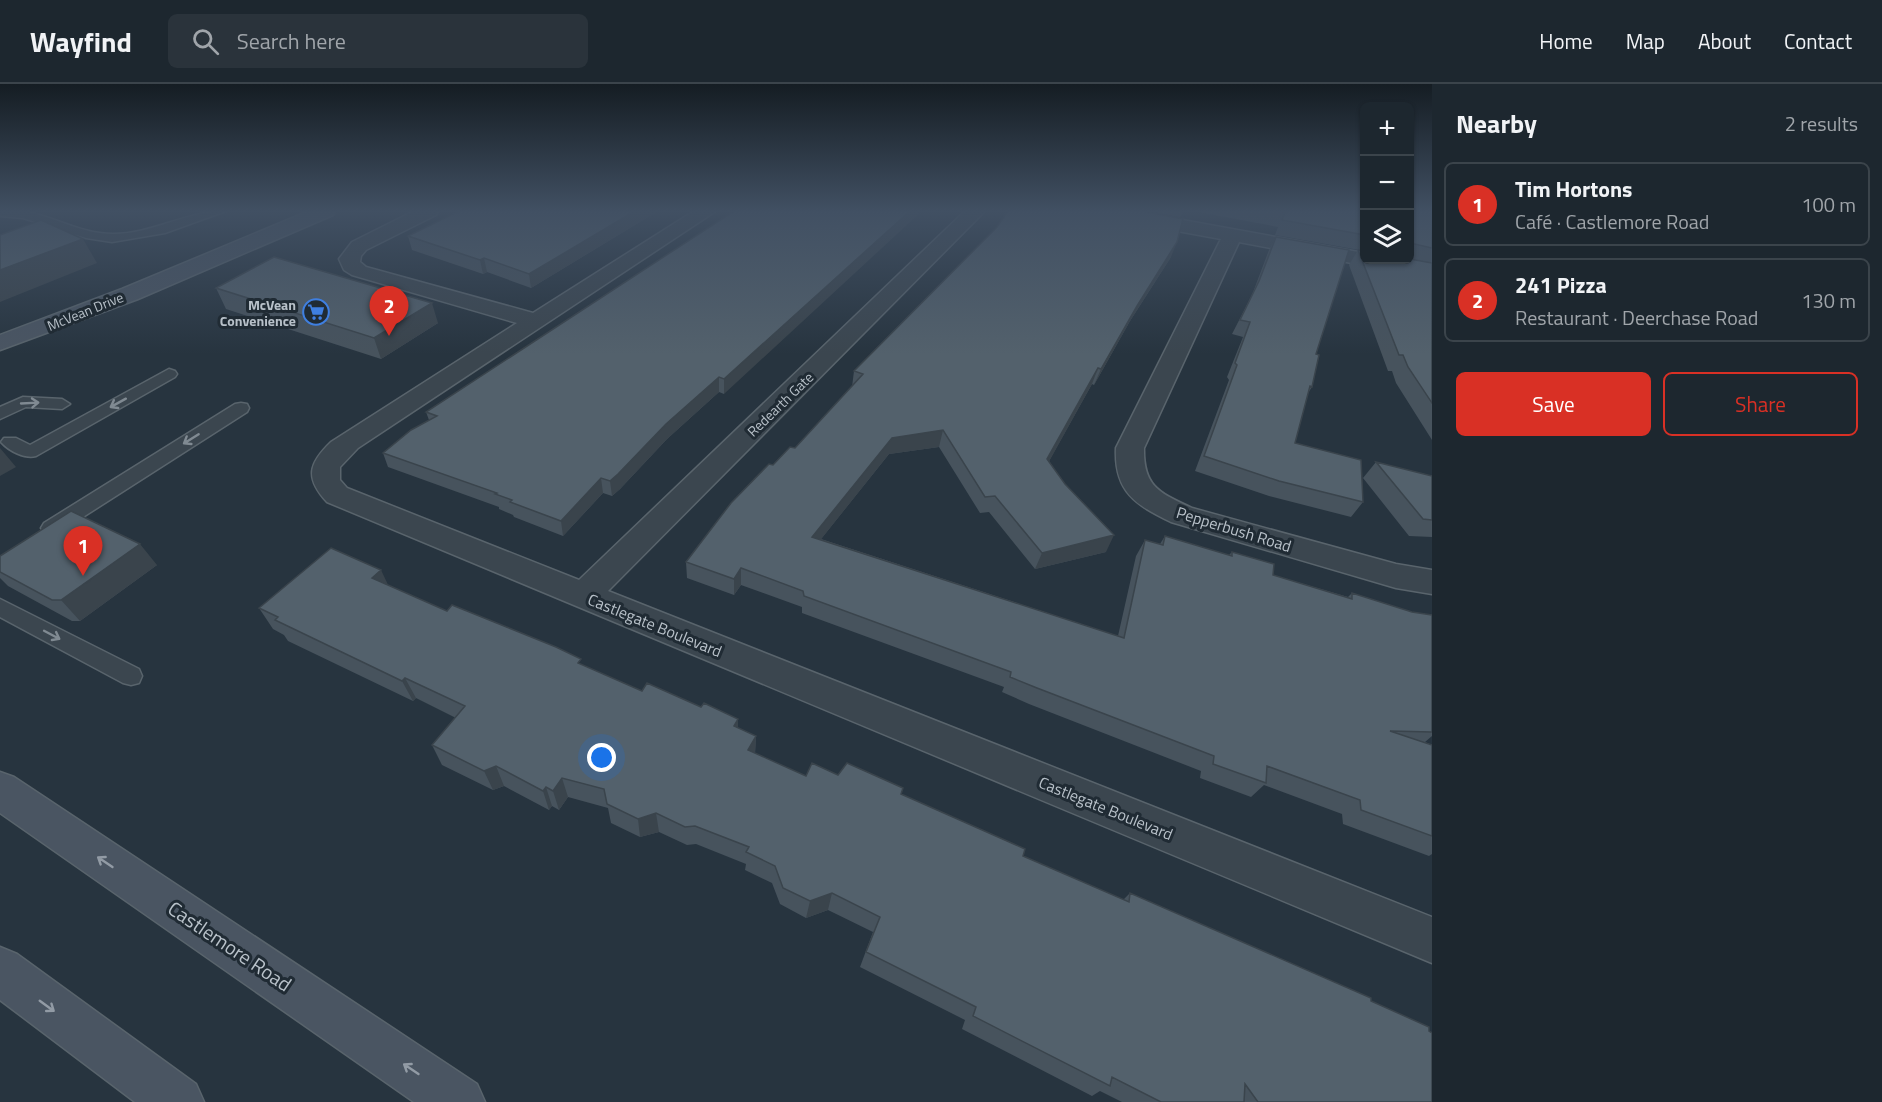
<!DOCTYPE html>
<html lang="en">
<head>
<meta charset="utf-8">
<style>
  body { margin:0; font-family:"Titillium Web",sans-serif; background:#2a333b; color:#f1f3f6 }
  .controls { position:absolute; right:18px; top:18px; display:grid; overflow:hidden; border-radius:9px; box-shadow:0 2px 4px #0004 }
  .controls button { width:54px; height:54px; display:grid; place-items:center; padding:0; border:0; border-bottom:2px solid #3b444b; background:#1d272f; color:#f1f3f6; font:30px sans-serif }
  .you { position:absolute; left:602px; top:674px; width:21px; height:21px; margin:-15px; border:4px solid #fff; border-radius:50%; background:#1a73e8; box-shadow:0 0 0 9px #1a73e833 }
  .badge { display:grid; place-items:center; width:39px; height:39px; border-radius:50%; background:#d93025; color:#fff; font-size:20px; font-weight:700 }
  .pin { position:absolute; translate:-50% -50px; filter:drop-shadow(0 2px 3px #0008) }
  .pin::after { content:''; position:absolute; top:32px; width:21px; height:18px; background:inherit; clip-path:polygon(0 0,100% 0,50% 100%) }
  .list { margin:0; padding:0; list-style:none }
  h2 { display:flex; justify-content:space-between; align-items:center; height:78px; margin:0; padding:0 24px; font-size:26px }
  h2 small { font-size:20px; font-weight:400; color:#a0a5aa }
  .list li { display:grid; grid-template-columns:39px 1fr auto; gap:18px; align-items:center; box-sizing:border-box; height:84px; margin:0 12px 12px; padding:0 12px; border:2px solid #3b444b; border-radius:9px }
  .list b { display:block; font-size:22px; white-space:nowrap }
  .list p { margin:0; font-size:20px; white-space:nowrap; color:#a0a5aa }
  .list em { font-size:20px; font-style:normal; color:#a0a5aa }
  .actions { display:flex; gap:12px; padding:18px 24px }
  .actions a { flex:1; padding:14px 0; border:2px solid #d93025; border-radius:9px; text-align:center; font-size:21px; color:#d93025 }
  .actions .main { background:#d93025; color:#fff }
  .icon { flex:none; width:33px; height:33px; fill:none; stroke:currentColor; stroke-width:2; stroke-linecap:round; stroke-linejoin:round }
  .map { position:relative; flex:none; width:1432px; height:1018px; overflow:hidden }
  header { display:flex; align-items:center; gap:36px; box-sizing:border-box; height:84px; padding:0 30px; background:#1d272f; border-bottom:2px solid #3b444b }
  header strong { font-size:28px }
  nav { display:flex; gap:33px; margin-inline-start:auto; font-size:21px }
  .search { width:420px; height:54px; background:#2a333b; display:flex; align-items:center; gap:15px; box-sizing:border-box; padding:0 21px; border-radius:9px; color:#a0a5aa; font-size:22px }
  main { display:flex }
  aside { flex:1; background:#1d272f }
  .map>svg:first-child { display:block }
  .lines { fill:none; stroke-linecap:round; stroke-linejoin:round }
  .lane-casing { stroke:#59646c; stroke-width:3 }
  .street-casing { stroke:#59646c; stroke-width:3 }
  .secondary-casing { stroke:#59646c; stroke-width:3 }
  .lane { fill:#3b464f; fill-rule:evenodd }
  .street { fill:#3b464f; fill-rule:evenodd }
  .secondary { fill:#4a5562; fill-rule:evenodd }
  .wall { fill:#47535d }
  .shaded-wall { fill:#3a444c }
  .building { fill:#53616c; stroke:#3a444c; stroke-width:1.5 }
  .oneway { stroke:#808a92 }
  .oneway2 { stroke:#929ba5 }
  .labels { text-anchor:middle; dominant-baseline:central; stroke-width:6; stroke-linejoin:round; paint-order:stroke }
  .far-poi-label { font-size:14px; font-weight:bold; fill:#b8c1c9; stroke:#202b34; text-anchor:end }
  .far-street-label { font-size:14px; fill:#b8c1c9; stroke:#202b34 }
  .street-label { font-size:16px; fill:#b8c1c9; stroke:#202b34 }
  .near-street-label { font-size:20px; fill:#b8c1c9; stroke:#202b34 }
</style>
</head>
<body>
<header>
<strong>Wayfind</strong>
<div class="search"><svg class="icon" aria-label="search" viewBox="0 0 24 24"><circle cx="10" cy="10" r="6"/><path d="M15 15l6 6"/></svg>Search here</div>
<nav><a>Home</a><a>Map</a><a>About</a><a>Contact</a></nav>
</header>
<main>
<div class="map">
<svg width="1432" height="1018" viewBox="0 0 1432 1018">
  <rect width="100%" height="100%" fill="#27343f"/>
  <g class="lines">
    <!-- lane casing -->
    <g class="lane-casing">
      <path id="lane" d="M0 127C9 127 19 126 28 128 57 134 82 150 113 150 152 150 187 127 226 127L165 149 112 158 86 154 23 134 0 132Z
        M169 285 175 287 177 290 175 293 36 372C25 375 9 367 1 358L4 354H16L30 361Z
        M23 313 62 315 70 320 62 325 26 323 0 335V323Z
        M241 319 247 320 249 324 247 328 58 449 51 451 44 449 41 444 44 439 235 320Z
        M0 515 139 585 142 592 139 599 131 601 123 599 0 533Z"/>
    </g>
    <!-- street casing -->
    <g class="street-casing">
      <path id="street" d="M414 127H438L436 131 366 166 361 172 360 178 366 183 533 229 694 127H716L358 364 340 383V396L347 404 579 496 965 127H985L608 507 1432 833V879L327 418C305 394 308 380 331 358L517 239 352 191 344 186 339 175 352 158Z
        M1092 127H1133L1364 169V176H1398L1432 182V194L1239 158 1144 364C1143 403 1160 409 1192 424L1396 480 1432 486V510L1396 504 1171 438C1136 421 1114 408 1116 364L1221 155 1101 133 1094 131Z"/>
    </g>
    <!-- secondary casing -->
    <g class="secondary-casing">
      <path id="secondary" d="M309 127H335L333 131 138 215 0 266V251L122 205Z
        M0 688 14 693 477 1000 485 1018H414L0 729Z
        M0 863 17 870 196 1000 204 1018H135L0 916Z"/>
    </g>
    <!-- lane -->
    <use href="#lane" class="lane"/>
    <!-- street -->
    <use href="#street" class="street"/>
    <!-- secondary -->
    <use href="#secondary" class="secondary"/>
  </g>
  <!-- wall -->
  <path class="wall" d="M658 127 531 204 487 188 483 190 412 166 408 152Z
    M734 127 724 310 719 308 667 355 620 405 612 412 603 409 563 452 514 433 513 431 499 425V423L388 383 383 369 429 336 426 328Z
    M1147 127H1183L1180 133Z
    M1193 127H1365V167L1275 151 1278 143Z
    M1410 127H1432V356L1396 299 1392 287H1388L1349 181 1358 166 1410 176Z
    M1276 153 1316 270 1312 303 1308 309 1295 359 1363 418 1351 433 1269 412 1195 387 1229 296 1227 293 1243 253 1232 250 1252 211 1269 166Z
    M1171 173 1130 237 1094 301 1092 300 1049 377 1106 468 1035 485 989 428 980 429 939 363 889 370 821 455 1118 552 1136 472 1145 456 1160 460 1165 452 1229 471 1232 468 1273 491 1348 513 1352 509 1412 528 1432 531V652L1425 658 1432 661V770L1429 772 1343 740 1342 730 1264 701 1251 713 1200 694 1201 687 1029 620 1002 608 1004 603 802 529V523L741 501 734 511 687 494 686 478 773 381 795 364 852 303 854 287Z
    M216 204 438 239 381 275 226 225Z
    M1376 378 1432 392V453L1409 452 1363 394Z
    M0 472 157 481 80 537H72L8 502 0 494Z
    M388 501 447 527 582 581 642 607 756 652 755 669 806 692 838 691 901 710 1023 772 1123 816 1130 809 1371 917 1432 1018H1122L1100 1007 1092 1012 962 945 965 936 860 883 873 848 828 826 806 834 780 820 772 799 745 786 746 780 696 760 687 761 659 748 640 753 611 739 608 724 568 713 559 726 552 722 549 726 504 702 493 706 442 681 432 661 456 634 416 614 413 617 288 557 284 551 273 545 259 524Z"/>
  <!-- shaded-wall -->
  <path class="shaded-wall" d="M635 127H658L531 204 529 190Z
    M910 127H922L724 310V295Z
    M83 155 97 179 0 218V186Z
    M1177 158 1171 173 1130 237 1094 301 1101 285 1137 222Z
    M484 174 487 188 483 190 480 176Z
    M432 219 438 239 381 275 374 254Z
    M1098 284 1092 300 1041 392 1047 375Z
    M719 293V308L667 355 620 405 612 412 610 397 666 340Z
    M943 346 939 363 889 370 810 469 812 453 892 354Z
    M0 364 16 383 0 392Z
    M601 394 603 409 563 452 561 437Z
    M1114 451 1106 468 1035 485 1042 469Z
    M140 460 157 481 80 537 61 516Z
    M741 484V501L734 511V495Z
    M381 486 391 507 372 494Z
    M405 594 416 614 413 617 402 597Z
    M738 635V655L734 642Z
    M756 652 755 671 748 666Z
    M496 682 504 702 493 706 484 687Z
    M562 694 568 713 559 726 553 707Z
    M546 703 552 722 549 726 543 707Z
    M656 729 659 748 640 753 638 735Z
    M832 809 828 826 806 834 810 817Z"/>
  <!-- building -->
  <path class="building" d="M459 127H635L529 190 484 174 480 176 408 152Z
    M734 127H910L724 295 719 293 666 340 618 390 610 397 601 394 561 437 510 418 512 416 495 410 497 409 383 369 411 346 437 332 426 328Z
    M1008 127H1142L1183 135 1177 158 1137 222 1101 285 1098 284 1047 375 1065 400 1114 451 1042 469 995 412 985 413 943 346 892 354 812 453 1124 554 1145 456 1163 461 1165 452 1232 472V468L1274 480 1273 491 1352 515V509L1412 528 1432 531V648L1390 647 1432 661V752L1361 726 1360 716 1267 682 1266 699 1213 680 1214 672 1037 604 1010 593 1011 588 804 512 803 507 741 484 734 495 686 478 731 419 769 380 773 381 790 363 795 364 863 290 854 287 997 143Z
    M1279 127H1365V151L1282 136 1285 128Z
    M1410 127H1432V164L1410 159Z
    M41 136 83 155 0 186V151Z
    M1276 153 1349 166 1316 270 1319 271 1312 303 1310 302 1295 359 1361 376 1363 418 1279 397 1204 372 1237 281 1235 279 1250 238 1240 236 1259 197Z
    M1358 166 1365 167V176L1410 175 1432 179V319L1408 283 1403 271H1399Z
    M274 173 432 219 374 254 216 204Z
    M1376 378 1432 392V436L1423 435Z
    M71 427 140 460 61 516H52L0 488V472Z
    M331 464 381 486 372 494 447 527 452 521 556 563 581 575 578 579 642 607 647 599 701 623 704 619 738 635 734 642 756 652 748 666 806 692 812 679 838 691 847 679 903 704 901 710 1025 765 1023 772 1129 818 1130 809 1371 914V917L1429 943V947L1432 949V1018H1258L1245 1000 1244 1018H1161L1112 993 1110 1002 973 932 976 923 866 868 880 833 832 809 810 817 783 804 775 782 746 768 749 763 695 742 685 743 656 729 638 735 607 720 604 705 562 694 553 707 546 703 543 707 496 682 484 687 432 661 465 622 405 594 402 597 275 536 278 533 259 524Z"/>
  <!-- one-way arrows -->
  <defs><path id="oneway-shaft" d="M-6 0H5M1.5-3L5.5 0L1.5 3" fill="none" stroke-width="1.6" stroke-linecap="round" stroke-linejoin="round" transform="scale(1.5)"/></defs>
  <g class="oneway">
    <use href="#oneway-shaft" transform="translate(30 319) rotate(-3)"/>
    <use href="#oneway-shaft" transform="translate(118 319) rotate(151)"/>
    <use href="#oneway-shaft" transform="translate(191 355) rotate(148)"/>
    <use href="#oneway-shaft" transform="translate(52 551) rotate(28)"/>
  </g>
  <g class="oneway2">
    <use href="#oneway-shaft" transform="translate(105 778) rotate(-146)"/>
    <use href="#oneway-shaft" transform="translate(47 922) rotate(36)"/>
    <use href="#oneway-shaft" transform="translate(411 985) rotate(-146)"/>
  </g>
  <!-- sky -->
  <linearGradient id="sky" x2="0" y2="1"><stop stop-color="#151d23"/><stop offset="0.47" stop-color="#415063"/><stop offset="1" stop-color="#415063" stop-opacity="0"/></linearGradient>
  <rect width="1432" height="270" fill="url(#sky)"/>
  <!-- icons -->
  <defs>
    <g id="supermarket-ring" transform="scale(1.35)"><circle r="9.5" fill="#202b34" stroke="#3f7fe0" stroke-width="1.5"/><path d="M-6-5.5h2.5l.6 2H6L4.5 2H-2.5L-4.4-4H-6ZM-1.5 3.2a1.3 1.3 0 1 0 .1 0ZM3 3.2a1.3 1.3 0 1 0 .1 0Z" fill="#3f7fe0"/></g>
  </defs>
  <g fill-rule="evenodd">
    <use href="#supermarket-ring" x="316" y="228"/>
  </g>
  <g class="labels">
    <!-- far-poi labels -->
    <g class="far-poi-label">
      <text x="296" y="220">McVean<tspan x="296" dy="16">Convenience</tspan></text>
    </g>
    <!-- far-street labels -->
    <g class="far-street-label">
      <text transform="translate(85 227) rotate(-22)">McVean Drive</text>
      <text transform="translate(780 320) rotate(-44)">Redearth Gate</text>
    </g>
    <!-- street labels -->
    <g class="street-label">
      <text transform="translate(1234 445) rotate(17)">Pepperbush Road</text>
      <text transform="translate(655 541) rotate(22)">Castlegate Boulevard</text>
      <text transform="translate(1106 724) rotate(22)">Castlegate Boulevard</text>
    </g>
    <!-- near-street labels -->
    <g class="near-street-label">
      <text transform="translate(230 862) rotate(34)">Castlemore Road</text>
    </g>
  </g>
</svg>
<div class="controls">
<button>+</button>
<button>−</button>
<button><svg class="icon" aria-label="layers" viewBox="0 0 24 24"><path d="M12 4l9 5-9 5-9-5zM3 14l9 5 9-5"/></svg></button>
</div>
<div class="you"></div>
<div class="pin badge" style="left:83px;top:492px">1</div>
<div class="pin badge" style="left:389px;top:252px">2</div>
</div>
<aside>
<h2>Nearby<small>2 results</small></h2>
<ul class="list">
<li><span class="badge">1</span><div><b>Tim Hortons</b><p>Café · Castlemore Road</p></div><em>100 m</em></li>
<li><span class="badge">2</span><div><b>241 Pizza</b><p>Restaurant · Deerchase Road</p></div><em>130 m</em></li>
</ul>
<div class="actions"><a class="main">Save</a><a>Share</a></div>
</aside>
</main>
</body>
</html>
